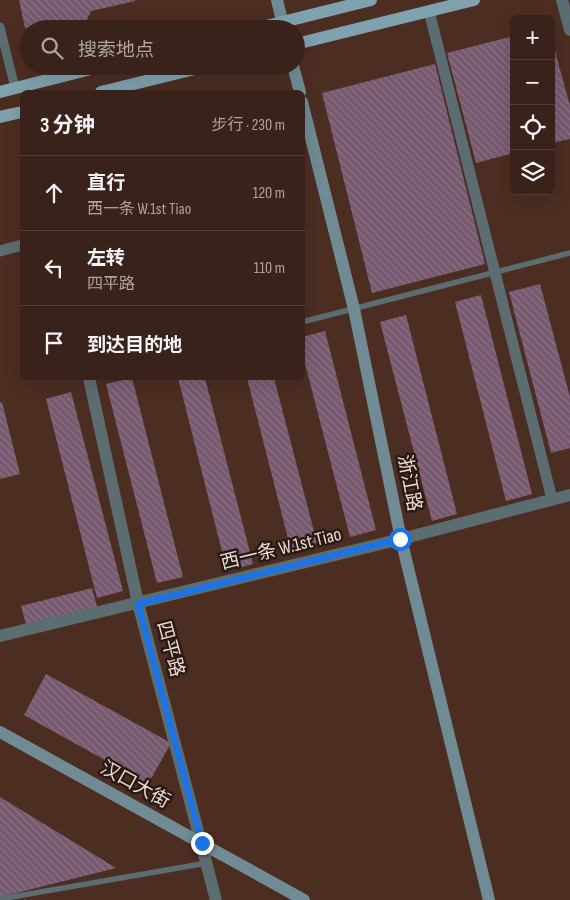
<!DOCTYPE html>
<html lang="zh">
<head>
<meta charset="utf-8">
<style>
  body { margin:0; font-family:"Sofia Sans Condensed","Noto Sans SC",sans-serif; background:#442f27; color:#f1f3f6 }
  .controls { position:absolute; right:15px; top:15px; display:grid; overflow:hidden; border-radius:8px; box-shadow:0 5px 20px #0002 }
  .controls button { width:45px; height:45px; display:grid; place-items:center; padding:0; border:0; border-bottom:1px solid #533f39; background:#39221a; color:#f1f3f6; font:25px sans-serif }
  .stop { position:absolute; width:15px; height:15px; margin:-11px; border:4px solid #1a73e8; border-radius:50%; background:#fff }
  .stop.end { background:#1a73e8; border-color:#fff; box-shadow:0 1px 5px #0008 }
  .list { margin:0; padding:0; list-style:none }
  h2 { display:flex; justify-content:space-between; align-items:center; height:65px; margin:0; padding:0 20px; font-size:21px }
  h2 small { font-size:16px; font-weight:400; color:#aba4a2 }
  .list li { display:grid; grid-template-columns:32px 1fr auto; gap:15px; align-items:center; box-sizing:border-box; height:75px; padding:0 20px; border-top:1px solid #533f39 }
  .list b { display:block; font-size:19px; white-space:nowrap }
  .list p { margin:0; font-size:16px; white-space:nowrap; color:#aba4a2 }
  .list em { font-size:16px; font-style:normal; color:#aba4a2 }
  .icon { flex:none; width:28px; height:28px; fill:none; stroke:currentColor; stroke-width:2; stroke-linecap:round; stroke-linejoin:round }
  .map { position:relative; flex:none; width:570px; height:900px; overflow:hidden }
  .search { position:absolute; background:#39221a; box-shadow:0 5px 20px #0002; left:20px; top:20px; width:285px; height:55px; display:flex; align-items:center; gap:12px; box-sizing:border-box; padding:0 18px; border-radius:28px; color:#aba4a2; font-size:19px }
  .panel { position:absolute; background:#39221a; box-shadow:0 5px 20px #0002; left:20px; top:90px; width:285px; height:290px; border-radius:8px }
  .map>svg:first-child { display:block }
  .building { fill:url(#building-back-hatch) }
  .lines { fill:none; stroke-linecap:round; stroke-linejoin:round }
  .service { stroke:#5c6d72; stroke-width:5.5 }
  .pedestrian { stroke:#5c6d72; stroke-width:9 }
  .minor { stroke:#5c6d72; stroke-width:11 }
  .tertiary { stroke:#5c6d72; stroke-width:12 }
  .secondary { stroke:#708b94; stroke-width:12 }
  .primary { stroke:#7fa2ae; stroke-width:12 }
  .route { stroke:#1a73e8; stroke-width:6 }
  .labels { text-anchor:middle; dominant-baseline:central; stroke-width:5; stroke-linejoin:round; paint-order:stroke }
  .street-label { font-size:19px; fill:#edd9d2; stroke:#281a15 }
</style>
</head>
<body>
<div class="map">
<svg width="570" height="900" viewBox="0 0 570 900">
  <defs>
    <pattern id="building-back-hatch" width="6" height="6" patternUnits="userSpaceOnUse" patternTransform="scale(1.25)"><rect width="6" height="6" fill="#775a70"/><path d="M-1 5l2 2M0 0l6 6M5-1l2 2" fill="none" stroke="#8b7184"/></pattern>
  </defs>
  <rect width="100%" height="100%" fill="#4c2d22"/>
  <!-- building -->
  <path class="building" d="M19 0H135V1L91 11 85 24 63 29 55 20 25 28Z
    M514 36V153L476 163 447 53Z
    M551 36 570 106V139L551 143Z
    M435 64 485 264 372 293 322 93Z
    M540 284 570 397V448L551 453 509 292Z
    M481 295 532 494 506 501 455 302Z
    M406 315 457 514 432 521 380 322Z
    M325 331 376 530 350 537 302 352V337Z
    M132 378 183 577 157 583 106 384Z
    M178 378H205L253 564 227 571Z
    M247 378H274L317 543 291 550Z
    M71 392 123 591 97 598 46 399Z
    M2 402 20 474 0 479V403Z
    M92 588 98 610 27 628 21 606Z
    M46 674 171 743 148 784 24 715Z
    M0 797 116 868 0 897Z"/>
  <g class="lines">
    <!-- service -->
    <path class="service" d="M302 322 570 253
      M0 899 207 863"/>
    <!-- pedestrian -->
    <path class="pedestrian" d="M0 27 15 88"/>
    <!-- minor -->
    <path class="minor" d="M429 11 552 499
      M0 251 22 245"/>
    <!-- tertiary -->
    <path class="tertiary" d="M562 0 570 30
      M89 378 138 603 216 900
      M0 636 401 539 570 495"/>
    <!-- secondary -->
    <path class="secondary" d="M277 0 284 29
      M293 66 300 92
      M302 102 354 309 401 539 489 900
      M0 732 304 900"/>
    <!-- primary -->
    <path class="primary" d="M255 29 371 0
      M296 44 474 0
      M0 92 103 66
      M101 92 207 66
      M0 117 22 112"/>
  </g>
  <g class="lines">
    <!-- route -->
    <path class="route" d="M202 843 138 604 400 539"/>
  </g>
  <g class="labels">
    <!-- street labels -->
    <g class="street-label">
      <text transform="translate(409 483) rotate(79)">浙江路</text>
      <text transform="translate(281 549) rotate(-14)">西一条 W.1st Tiao</text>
      <text transform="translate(170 649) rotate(75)">四平路</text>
      <text transform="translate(135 785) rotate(29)">汉口大街</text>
    </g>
  </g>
</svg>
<div class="controls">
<button>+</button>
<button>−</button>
<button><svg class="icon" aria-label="locate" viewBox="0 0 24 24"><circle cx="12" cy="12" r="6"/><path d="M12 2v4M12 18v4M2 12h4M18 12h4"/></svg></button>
<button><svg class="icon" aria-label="layers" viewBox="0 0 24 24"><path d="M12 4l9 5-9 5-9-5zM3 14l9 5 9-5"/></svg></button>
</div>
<div class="stop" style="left:400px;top:539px"></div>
<div class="stop end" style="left:202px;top:843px"></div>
<div class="search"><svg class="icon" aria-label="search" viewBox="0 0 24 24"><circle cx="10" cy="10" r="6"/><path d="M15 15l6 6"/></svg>搜索地点</div>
<section class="panel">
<h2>3 分钟<small>步行 · 230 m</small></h2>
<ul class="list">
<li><svg class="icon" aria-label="ahead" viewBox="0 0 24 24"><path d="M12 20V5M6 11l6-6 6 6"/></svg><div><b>直行</b><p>西一条 W.1st Tiao</p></div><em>120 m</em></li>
<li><svg class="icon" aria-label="left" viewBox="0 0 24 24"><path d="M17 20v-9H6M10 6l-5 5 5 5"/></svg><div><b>左转</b><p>四平路</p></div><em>110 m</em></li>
<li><svg class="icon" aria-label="arrive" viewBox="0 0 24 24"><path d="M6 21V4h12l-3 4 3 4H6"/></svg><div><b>到达目的地</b></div></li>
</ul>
</section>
</div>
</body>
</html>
